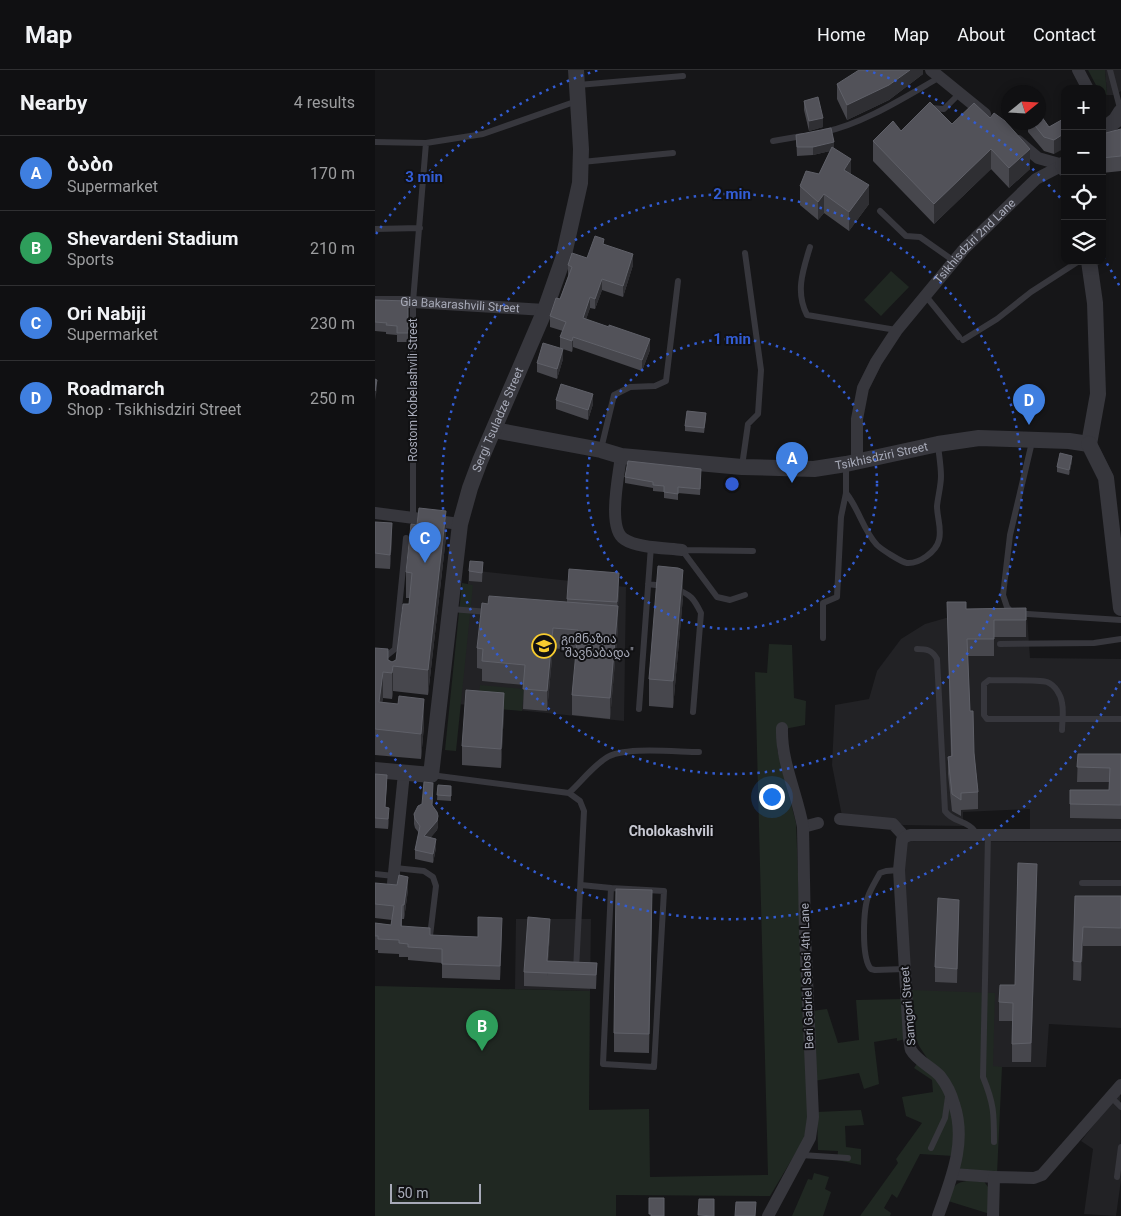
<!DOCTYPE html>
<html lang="en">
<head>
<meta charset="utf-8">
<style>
  body { margin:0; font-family:Roboto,"Noto Sans Georgian",sans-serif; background:#1e1e20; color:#f1f3f6 }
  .controls { position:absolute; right:15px; top:15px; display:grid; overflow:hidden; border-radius:10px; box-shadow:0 2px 8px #0003 }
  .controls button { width:45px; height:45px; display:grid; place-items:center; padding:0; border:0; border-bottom:1px solid #303032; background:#101012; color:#f1f3f6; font:25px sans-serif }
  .compass { position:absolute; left:626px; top:15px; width:45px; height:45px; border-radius:50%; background:#101012; box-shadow:0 2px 8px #0003; rotate:72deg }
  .scale { position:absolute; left:15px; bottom:12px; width:91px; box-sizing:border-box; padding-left:5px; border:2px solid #a7aab8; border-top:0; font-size:14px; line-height:18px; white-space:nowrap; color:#a7aab8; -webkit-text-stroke:4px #111113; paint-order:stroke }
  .you { position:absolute; left:396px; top:726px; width:18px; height:18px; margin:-12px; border:4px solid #fff; border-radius:50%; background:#1a73e8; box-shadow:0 0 0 8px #1a73e833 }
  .badge { display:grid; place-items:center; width:32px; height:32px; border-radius:50%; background:#f7cc2f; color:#fff; font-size:16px; font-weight:700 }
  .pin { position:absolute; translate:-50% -41px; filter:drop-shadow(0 1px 2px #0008) }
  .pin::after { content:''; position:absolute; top:26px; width:18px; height:15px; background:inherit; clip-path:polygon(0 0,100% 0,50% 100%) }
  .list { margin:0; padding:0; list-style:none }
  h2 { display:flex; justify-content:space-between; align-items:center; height:65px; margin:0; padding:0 20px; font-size:21px }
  h2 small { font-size:16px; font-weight:400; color:#9c9d9f }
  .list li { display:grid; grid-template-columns:32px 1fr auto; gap:15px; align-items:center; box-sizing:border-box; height:75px; padding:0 20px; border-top:1px solid #303032 }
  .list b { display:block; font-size:19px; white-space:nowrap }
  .list p { margin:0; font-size:16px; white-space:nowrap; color:#9c9d9f }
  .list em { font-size:16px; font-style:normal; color:#9c9d9f }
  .icon { flex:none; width:28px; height:28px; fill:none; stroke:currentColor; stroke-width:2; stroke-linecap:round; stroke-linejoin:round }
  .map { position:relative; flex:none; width:746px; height:1146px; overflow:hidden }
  header { display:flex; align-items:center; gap:30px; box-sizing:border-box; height:70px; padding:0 25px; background:#101012; border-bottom:1px solid #303032 }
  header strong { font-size:24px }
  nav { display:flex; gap:28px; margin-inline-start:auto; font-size:18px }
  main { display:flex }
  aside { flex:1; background:#101012 }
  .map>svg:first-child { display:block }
  .built { fill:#222225 }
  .green { fill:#202822 }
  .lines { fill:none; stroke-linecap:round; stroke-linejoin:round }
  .service { stroke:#37373d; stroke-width:6 }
  .minor { stroke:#37373d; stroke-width:12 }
  .tertiary { stroke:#37373d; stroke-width:16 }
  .wall { fill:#47474d }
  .shaded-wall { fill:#2f2f33 }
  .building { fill:#525259; stroke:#5f6068 }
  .ring { fill:none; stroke:#325cd3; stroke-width:2.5; stroke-dasharray:2.5 5 }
  .labels { text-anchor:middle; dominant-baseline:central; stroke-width:4; stroke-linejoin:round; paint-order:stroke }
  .street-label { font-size:12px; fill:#a7aab8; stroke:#111113 }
  .poi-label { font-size:12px; fill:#a7aab8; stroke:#111113; text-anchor:start }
  .neighbourhood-label { font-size:14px; font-weight:bold; fill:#c9cad4; stroke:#111113 }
  .centre { fill:#325cd3; stroke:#111113; stroke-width:2.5 }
  .ring-label { font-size:15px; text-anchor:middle; font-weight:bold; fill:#325cd3; stroke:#111113; stroke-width:4; stroke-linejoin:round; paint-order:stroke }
</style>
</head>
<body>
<header>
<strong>Map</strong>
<nav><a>Home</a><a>Map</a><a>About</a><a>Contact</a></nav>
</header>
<main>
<aside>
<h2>Nearby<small>4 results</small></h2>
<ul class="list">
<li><span class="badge" style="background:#3f7fe0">A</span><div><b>ბაბი</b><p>Supermarket</p></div><em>170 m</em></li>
<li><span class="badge" style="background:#2e9e5b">B</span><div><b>Shevardeni Stadium</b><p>Sports</p></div><em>210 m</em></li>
<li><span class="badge" style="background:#3f7fe0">C</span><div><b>Ori Nabiji</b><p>Supermarket</p></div><em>230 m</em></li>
<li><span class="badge" style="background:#3f7fe0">D</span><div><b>Roadmarch</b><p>Shop · Tsikhisdziri Street</p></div><em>250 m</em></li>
</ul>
</aside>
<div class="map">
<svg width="746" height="1146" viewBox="0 0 746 1146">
  <rect width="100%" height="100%" fill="#161618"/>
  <!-- built -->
  <path class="built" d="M730 0H746V21L741 25H732Z
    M94 500 251 517 249 651 83 634Z
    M652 546 655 588 746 589V759H655V739L588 742V756L528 755 516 749 467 746 457 695 460 635 494 629 502 601 526 569 550 554 571 548Z
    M530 771 746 772V958L674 954 671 997H618L535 920 527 802Z
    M141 849H216L215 921 140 919Z
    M745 1022 746 1110 741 1146 709 1144 718 1079 706 1071Z"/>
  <!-- green -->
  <path class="green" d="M713 0H730L732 25 727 23V19H723Z
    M516 201 534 217 506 246 489 230Z
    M87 513 98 515 81 681 70 680Z
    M394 574 417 575 419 628 431 631 430 655 404 660 402 679 421 753 433 1055 429 1069 395 1126 241 1125V1146H0V916L215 921 214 1040 274 1039 275 1107 393 1105 380 602 392 603Z
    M105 615 149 619 147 641 103 637Z
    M535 920 620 923 618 996 627 997 622 1104 584 1100 589 1060 556 994 544 976 536 957Z
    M529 929 531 969 522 971V968L499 972 504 1014 489 1019 484 1003 439 1011 437 941 452 939 463 973 484 970 481 930Z
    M543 992 563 1008 579 1043V1086L545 1084 522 1128 517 1124 509 1138 516 1143 515 1146H485L523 1093 521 1089 547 1053 531 1046 527 1027 558 1022 557 1010 539 998Z
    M486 1040 489 1055 470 1056 471 1077 486 1079V1095L462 1090 463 1081 443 1080 442 1042Z
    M439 1103 454 1107 450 1119 456 1122 448 1146H417L433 1109 437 1110Z
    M601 1109 608 1110 613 1117 615 1144 573 1131C580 1110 581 1114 601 1109Z"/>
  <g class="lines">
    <!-- service -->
    <path class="service" d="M735 0 746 42
      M203 15 308 6
      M555 38 569 39 584 24
      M449 62C488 54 530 27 565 7
      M398 71 427 66
      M0 72 51 73 108 64 202 31
      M207 92 298 83
      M505 141 531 166 545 167 579 191
      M0 159 45 158
      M435 177C428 200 420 222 432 245L521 260
      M550 225 584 267
      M588 270 622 249 656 222 704 191
      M657 372 635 465 628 525 632 537 637 543 746 550
      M226 379 239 325 255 317 280 316 291 311 303 211
      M367 396 373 354 383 344 386 300 370 183
      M471 423C484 439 488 460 502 475 506 479 526 492 532 493 544 494 561 482 564 470 567 458 562 448 562 436 563 426 566 416 566 406 566 396 564 385 563 375
      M38 447V232L51 73
      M307 480 342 527 355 530 370 525
      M307 480 378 481
      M273 514 288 516
      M300 519C316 524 319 529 326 543L318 642
      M76 539 114 542
      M448 568V533L462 527 466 447 471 423V396
      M625 574 719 573 746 569
      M542 579C552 579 557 580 562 589L570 741C579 754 594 749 602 765
      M0 595 20 579 31 468
      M264 639 276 476
      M687 660C687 652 689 642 687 633 686 625 680 615 672 612 662 609 626 611 614 610L609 614V645L612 649H746
      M56 705 194 723 205 731 209 741 201 900
      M194 723C206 712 217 697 231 688 248 676 302 682 324 682
      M613 765 608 1007C619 1034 619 1043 619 1072
      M20 798 49 801 58 807 61 816 55 866
      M524 800 511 801 505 803C501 810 497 817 494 824 488 838 486 888 496 899L500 900 530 899
      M0 804 19 806
      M707 813H746
      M206 815 236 818
      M236 818 289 821 279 997 228 994Z
      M736 1027 746 1037
      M556 1078 570 1048 573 1027
      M426 1085 473 1088
      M742 1107 746 1077"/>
    <!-- minor -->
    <g class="minor">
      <path d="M556 0 610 44"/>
      <path d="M703 0 713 19"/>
      <path d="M643 71 663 88 688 95"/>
      <path id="s1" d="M0 232H38L170 240"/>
      <path d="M246 386C244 404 232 458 249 469 262 478 291 478 307 480"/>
      <path id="s2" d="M482 392V349L488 318 501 292 522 260 589 179 661 109 688 95"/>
      <path d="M0 443 85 454"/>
      <path d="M465 749 518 754 530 767"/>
      <path d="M428 757 443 753"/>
      <path d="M18 813 29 703"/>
      <path d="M578 1104 619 1107"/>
      <path d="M393 1146 435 1068 438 1047 430 862 428 757C422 723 406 692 407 658"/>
      <path d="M563 1146C576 1109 592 1073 579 1034 576 1023 572 1015 565 1006 557 997 542 991 536 980 535 978 535 972 534 969L524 800 527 770 530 767 535 765H746"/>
      <path d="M618 1146 619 1107 659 1108 667 1105 746 1015"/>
    </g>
    <!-- tertiary -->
    <g class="tertiary">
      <path d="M727 61 741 50 746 42"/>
      <path d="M690 94 688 95 690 99"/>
      <path d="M714 191 720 233 723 324 714 374"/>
      <path id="s3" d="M119 360 226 380 246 386 367 397 439 399 471 394 563 374 604 368 694 371 714 374"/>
      <path d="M714 374 731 408 746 538"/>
      <path id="s4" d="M0 700 56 705 85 454 95 418 105 391 170 240 188 189 205 113 206 79 201 0"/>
    </g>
  </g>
  <!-- wall -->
  <path class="wall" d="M548 0V4L514 30 472 50 462 29V14Z
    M429 31 448 57 434 61 429 40Z
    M690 48 679 84 669 81 653 62V52H664L674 57Z
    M577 54 655 99 634 118 616 99 559 154 498 91V71L526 61Z
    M746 59V101L727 103V64Z
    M421 65 459 78 494 134 474 161 449 143 443 150 425 135V116L444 104 455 81 438 85 422 86Z
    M229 174 258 195 248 227 227 220 220 239 215 238 211 249 275 280 267 301 198 277 197 282 185 278V267L188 261 175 257V246L185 229 193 206V195L212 188Z
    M0 230 33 231V272H22V265L11 264V262L0 261Z
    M188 289 182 309 162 302V293Z
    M181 330 218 334 213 350 181 339Z
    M331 348 329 363 310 361V356Z
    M697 391 694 405 682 402V397Z
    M326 405 325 425 303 423V430L289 428V422L278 421V418L250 413V407Z
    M0 452 17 468 15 499 0 498Z
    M71 467 53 625 18 621 17 629 8 628 7 632 49 655 46 689 0 685V578L13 590 17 592 21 590 34 534 35 528H31V502Z
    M108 492 107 512 94 511V501Z
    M244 517 243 536V557L235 649 197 645V625L202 581 178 578 172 641 148 639 149 615 107 611V599L102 598V578L113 534 192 532V529Z
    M308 527 298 638 274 636V609Z
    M572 532 591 539 651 538V567H619V586H593L595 641 603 722V739L586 740V746L577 741 573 704V687L576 686Z
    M129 641 126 698 87 695V676Z
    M703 684H746V749L695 748V720H734L735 712H702Z
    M0 704 12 715 10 737 14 748 13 759 0 758Z
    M63 715 76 716V731L62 730Z
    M58 722 57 736 63 756 62 760 55 768 61 778 58 793 40 789V780L44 763 40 758 39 754V744Z
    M662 812 656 992H637V951H624V932L640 915Z
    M0 813 33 820 29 849H27V856L55 865 103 867 127 862 125 910 67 908V893L33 890V887H24V884L3 883V880H0V853L16 855 17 850 0 848Z
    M700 826H746V876H708L706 911 698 910Z
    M584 830 582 913 560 912V897Z
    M277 839 274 983 239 982V963Z
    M175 863 173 891 222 893 221 919 149 916V902Z"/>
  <!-- shaded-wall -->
  <path class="shaded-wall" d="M535 0H548V4L514 30 472 50V35Z
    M448 48V57L434 61V51Z
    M690 63V78L679 84V70Z
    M459 72V80L438 85V77Z
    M616 79V99L559 154V134Z
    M655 79V99L634 118V98Z
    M476 89V108L469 100Z
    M494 115V134L474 161V142Z
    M449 124V143L443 150V132Z
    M258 184V195L248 227V216Z
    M227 209V220L220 239V229Z
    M215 227V238L208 259V248Z
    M198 267V277L197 282V271Z
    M275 269V280L267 301V290Z
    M188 279V289L182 309V299Z
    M2 310V319L0 330V321Z
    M218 324V334L213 350V340Z
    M697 386V391L694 405V400Z
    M71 441V467L53 625V600Z
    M17 453V468L15 499V485Z
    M308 500V527L298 638V611Z
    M244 503V517L242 547V532Z
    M243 536V557L235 649V628Z
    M178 558V578L172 641V621Z
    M18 596V621L17 629V603Z
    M8 602V628L4 657V632Z
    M129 623V641L126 698V679Z
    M49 629V655L46 689V664Z
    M14 738V748L13 759V749Z
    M63 746V756L62 760 49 776V766Z
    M61 769V778L58 793V784Z
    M662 794V812L656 992V973Z
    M33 807V820L29 849V835Z
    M127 848V862L125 910V896Z
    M175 849V863L172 906V891Z
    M708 857V876L706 911V892Z"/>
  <!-- building -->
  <path class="building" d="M484 0H535L514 15 472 35 462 14Z
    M443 27 448 48 434 51 429 31Z
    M555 32 577 54 599 33 615 48 619 43 630 51 655 79 634 98 616 79 559 134 498 71 518 51 526 61Z
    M664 43 674 57 690 48V63L679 70 669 67 657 52H664Z
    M456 58 459 72 438 77H422L421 65Z
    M746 59V86L727 88V64Z
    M457 77 476 89 469 100 494 115 474 142 449 124 443 132 425 116 431 101 444 104Z
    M220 166 229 169 228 174 258 184 248 216 227 209 220 229 215 227 208 248 234 257V255L275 269 267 290 198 267 197 271 185 267 191 252 175 246 181 228 185 229 197 197 193 195 197 183 212 188Z
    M0 230 33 231V263H22V256L11 255 12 253 0 252Z
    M168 273 188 279 182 299 162 293Z
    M0 309 2 310 0 321Z
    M186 314 218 324 213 340 181 330Z
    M312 341 331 343 329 358 310 356Z
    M685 383 697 386 694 400 682 397Z
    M253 391 326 399 325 419 303 417V424L289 422V416L278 415V412L250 407Z
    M44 438 71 441 53 600 18 596 17 603 8 602 4 632 23 634 24 626 49 629 46 664 0 659V578L13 579V590L17 592 21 590 28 534H34L37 503 31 502 36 454 42 455Z
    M0 452 17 453 15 485 0 483Z
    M95 491 108 492 107 503 94 501Z
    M283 496 303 498 308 500 298 611 274 609Z
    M194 499 244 503 242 532 192 529Z
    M114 526 243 536 235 628 197 625 203 560 178 558 172 621 148 619 150 595 107 591 108 579 102 578 107 533 113 534Z
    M572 532H591V539L651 538V550H619V569H592L595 641H598L599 683 603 722 586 723V730L577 724 573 687 577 686Z
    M91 620 129 623 126 679 87 676Z
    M703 684H746V735L695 734V720H734L735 698 702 697Z
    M0 704 12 705 10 737 14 738 13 749 0 748Z
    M49 712 58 713 57 735 62 742 63 746 62 751 49 766 61 769 58 784 40 780 45 756 40 749 39 744 43 736 47 734Z
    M63 715 76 716V726L62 725Z
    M643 793 662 794 656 973 637 974 638 933 624 932 625 915H640Z
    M24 805 33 807 29 835H27L26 856 55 858V865L103 867V847L127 848 125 896 67 894V879L33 877V874L24 873V870L3 869V866H0V853L16 855 19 836 0 834V813L22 815Z
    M241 819 277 820 274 964 239 963Z
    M700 826H746V858L708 857 706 892 698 891Z
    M563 828 584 830 582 899 560 897Z
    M153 847 175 849 172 891 222 893 221 905 149 902Z
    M274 1128H289V1146H276V1144H274Z
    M324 1129H339V1146L323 1145Z
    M361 1132H381L380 1146H360Z"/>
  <!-- distance rings -->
  <g class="ring">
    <circle cx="357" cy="414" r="145"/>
    <circle cx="357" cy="414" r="290"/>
    <path d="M745 611A435 435 0 0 1 1 664M1 164A435 435 0 0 1 223 0M491 0A435 435 0 0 1 688 131M728 187A435 435 0 0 1 745 217"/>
  </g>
  <!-- icons -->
  <defs>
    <g id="school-ring" transform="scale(1.25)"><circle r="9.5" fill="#111113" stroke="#f7cc2f" stroke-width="1.5"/><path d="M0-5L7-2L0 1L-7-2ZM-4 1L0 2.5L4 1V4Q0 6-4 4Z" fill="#f7cc2f"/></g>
  </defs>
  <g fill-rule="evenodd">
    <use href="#school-ring" x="169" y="576"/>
  </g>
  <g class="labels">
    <!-- street labels -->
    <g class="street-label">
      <text stroke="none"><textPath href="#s2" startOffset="260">Tsikhisdziri 2nd Lane</textPath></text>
      <text stroke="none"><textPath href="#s1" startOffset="85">Gia Bakarashvili Street</textPath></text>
      <text transform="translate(38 320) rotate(-90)">Rostom Kobelashvili Street</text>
      <text stroke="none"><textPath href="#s4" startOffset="420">Sergi Tsuladze Street</textPath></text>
      <text stroke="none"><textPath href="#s3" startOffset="392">Tsikhisdziri Street</textPath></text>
      <text transform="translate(432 906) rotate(-92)">Beri Gabriel Salosi 4th Lane</text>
      <text transform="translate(533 936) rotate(-95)">Samgori Street</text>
    </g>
    <!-- poi labels -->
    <g class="poi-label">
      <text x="186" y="569">გიმნაზია<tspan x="186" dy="14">"შავნაბადა"</tspan></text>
    </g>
    <!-- neighbourhood labels -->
    <g class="neighbourhood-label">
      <text x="296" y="761">Cholokashvili</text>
    </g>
  </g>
  <circle cx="357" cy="414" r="8" class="centre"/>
  <g class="ring-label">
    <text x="49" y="112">3 min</text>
    <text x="357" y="129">2 min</text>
    <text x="357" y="274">1 min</text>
  </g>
</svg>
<div class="controls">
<button>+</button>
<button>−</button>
<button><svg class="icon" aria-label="locate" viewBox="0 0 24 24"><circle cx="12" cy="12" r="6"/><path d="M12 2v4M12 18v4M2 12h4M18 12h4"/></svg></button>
<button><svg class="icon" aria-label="layers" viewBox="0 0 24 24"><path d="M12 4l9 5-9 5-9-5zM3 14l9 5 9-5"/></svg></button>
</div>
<svg class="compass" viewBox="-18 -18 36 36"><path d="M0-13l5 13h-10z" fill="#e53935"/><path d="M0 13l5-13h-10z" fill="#9c9d9f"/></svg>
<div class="scale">50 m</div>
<div class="you"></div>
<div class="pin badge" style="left:417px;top:413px;background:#3f7fe0">A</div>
<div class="pin badge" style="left:107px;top:981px;background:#2e9e5b">B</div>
<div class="pin badge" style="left:50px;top:493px;background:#3f7fe0">C</div>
<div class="pin badge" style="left:654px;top:355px;background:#3f7fe0">D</div>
</div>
</main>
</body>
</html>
